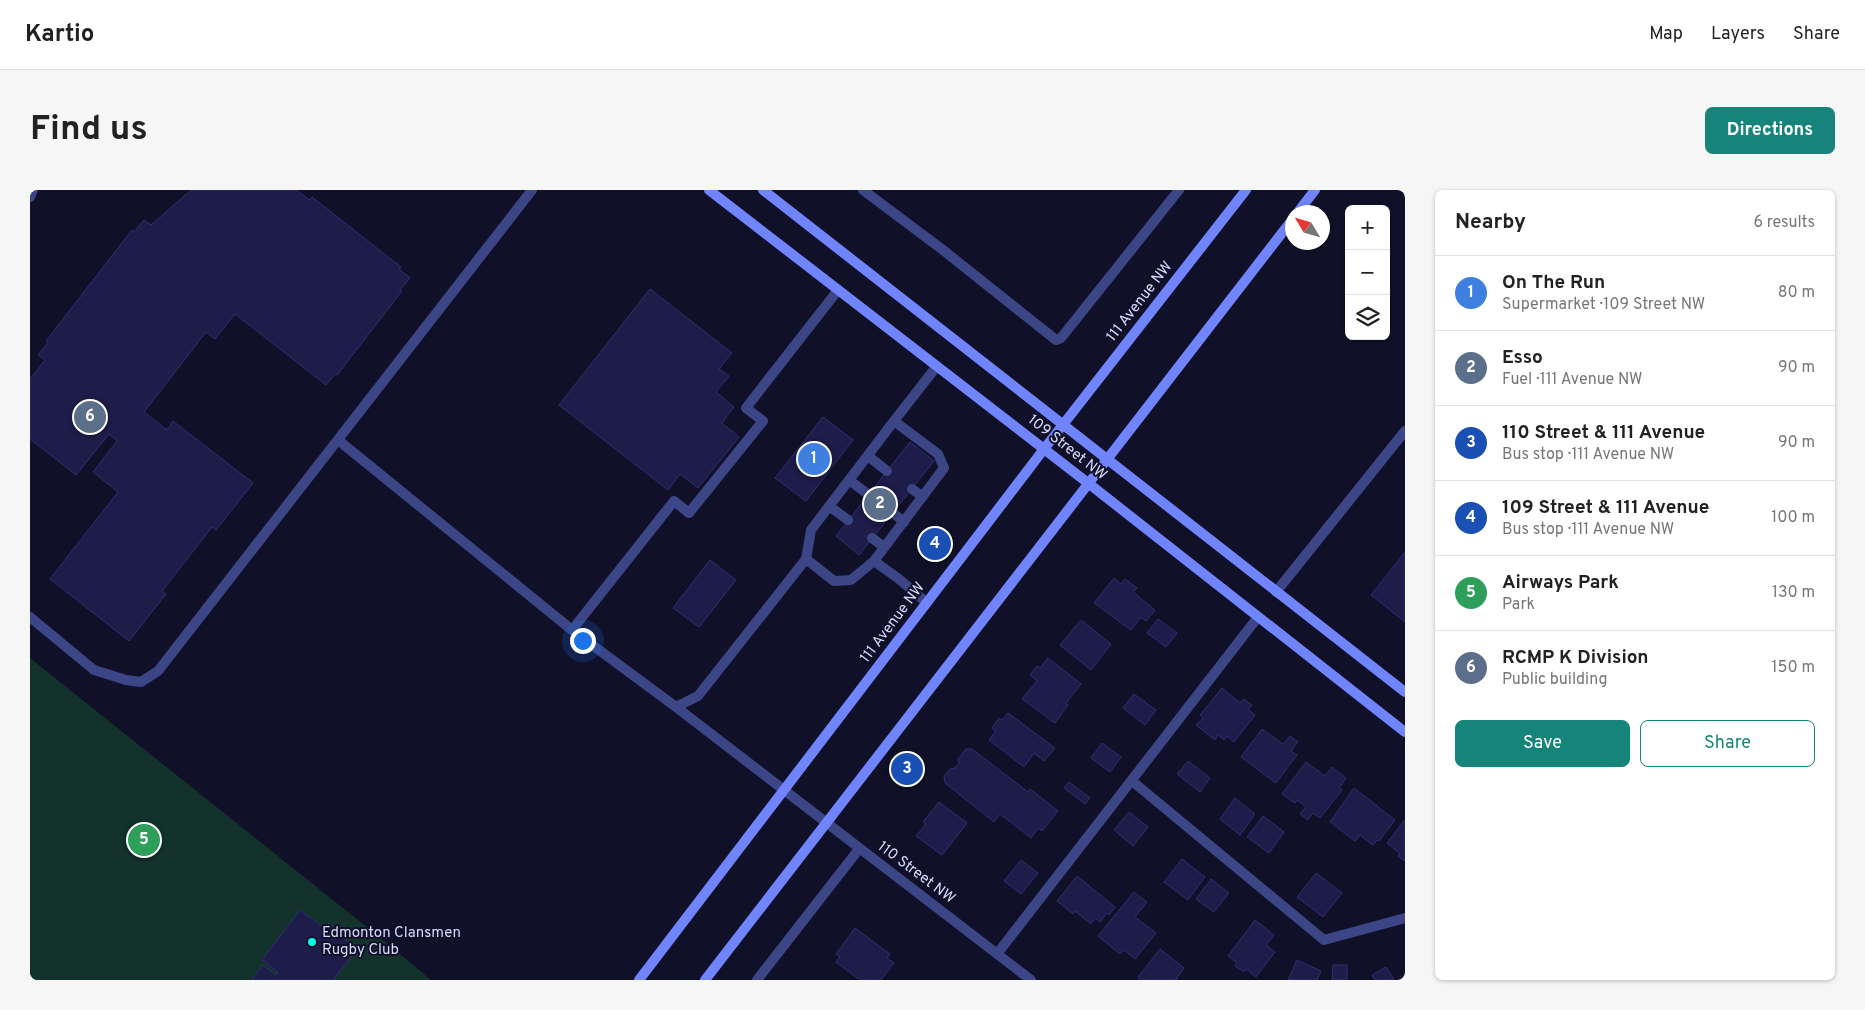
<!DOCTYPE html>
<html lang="en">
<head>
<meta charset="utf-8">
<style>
  body { margin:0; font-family:Overpass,sans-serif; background:#f6f6f6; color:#222 }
  .controls { position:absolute; right:15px; top:15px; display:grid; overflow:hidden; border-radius:8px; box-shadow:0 1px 4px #0004 }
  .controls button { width:45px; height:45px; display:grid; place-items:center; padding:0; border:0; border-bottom:1px solid #e0e0e0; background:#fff; color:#222; font:25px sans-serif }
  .compass { position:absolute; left:1255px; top:15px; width:45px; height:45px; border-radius:50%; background:#fff; box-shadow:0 1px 4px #0004; rotate:308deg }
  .you { position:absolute; left:552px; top:450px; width:18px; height:18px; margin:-12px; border:4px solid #fff; border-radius:50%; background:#1a73e8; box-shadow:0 0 0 8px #1a73e833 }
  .badge { display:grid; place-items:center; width:32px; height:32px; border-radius:50%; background:#16847b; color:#fff; font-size:16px; font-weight:700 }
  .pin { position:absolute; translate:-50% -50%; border:2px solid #fff; box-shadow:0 1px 5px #0006 }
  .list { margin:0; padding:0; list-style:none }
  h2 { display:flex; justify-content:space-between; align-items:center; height:65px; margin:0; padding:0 20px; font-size:21px }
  h2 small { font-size:16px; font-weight:400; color:#767676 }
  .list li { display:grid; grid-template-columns:32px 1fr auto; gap:15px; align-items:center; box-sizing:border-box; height:75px; padding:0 20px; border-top:1px solid #e0e0e0 }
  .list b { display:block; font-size:19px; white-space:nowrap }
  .list p { margin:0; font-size:16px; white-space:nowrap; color:#767676 }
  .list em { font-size:16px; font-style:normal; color:#767676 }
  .actions { display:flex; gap:10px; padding:15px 20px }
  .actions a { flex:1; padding:11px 0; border:1px solid #16847b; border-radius:8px; text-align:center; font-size:18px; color:#16847b }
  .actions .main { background:#16847b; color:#fff }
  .icon { flex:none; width:28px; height:28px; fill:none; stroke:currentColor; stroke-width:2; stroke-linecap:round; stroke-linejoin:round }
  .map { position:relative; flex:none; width:1375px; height:790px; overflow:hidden; border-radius:8px }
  header { display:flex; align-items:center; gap:30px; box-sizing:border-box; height:70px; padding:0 25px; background:#fff; border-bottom:1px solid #e0e0e0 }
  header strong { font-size:24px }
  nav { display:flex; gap:28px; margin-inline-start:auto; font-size:18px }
  .intro { display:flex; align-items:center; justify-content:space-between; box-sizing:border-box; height:120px; padding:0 30px }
  h1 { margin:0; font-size:35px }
  .button { padding:12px 22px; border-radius:8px; background:#16847b; color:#fff; font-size:18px; font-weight:700 }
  main { display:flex; gap:30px; padding:0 30px }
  aside { flex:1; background:#fff; border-radius:8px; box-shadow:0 1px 4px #0004 }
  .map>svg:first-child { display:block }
  .green { fill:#13322b }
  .building { fill:#1e1c48; stroke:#302f74 }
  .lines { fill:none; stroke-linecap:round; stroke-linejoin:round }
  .lane { stroke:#3c4686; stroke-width:10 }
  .street { stroke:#3c4686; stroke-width:10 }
  .secondary { stroke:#7085fd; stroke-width:10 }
  .poi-dot { fill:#07fbe8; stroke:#101028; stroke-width:2 }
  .labels { text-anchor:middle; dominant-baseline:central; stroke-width:4; stroke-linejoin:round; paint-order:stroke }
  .street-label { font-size:15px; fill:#d7dafe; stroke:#101028 }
  .poi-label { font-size:15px; fill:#d7dafe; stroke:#101028; text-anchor:start }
</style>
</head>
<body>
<header>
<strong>Kartio</strong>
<nav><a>Map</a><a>Layers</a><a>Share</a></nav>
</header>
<div class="intro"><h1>Find us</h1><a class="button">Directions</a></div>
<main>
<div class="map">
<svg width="1375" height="790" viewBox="0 0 1375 790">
  <rect width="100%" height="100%" fill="#101028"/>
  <!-- green -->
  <path class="green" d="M0 468 358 754 401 790H0Z"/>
  <!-- building -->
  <path class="building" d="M161 0H267L279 10 282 7 371 77 369 79 380 88 370 100 372 101 307 185 305 184 296 195 205 124 185 149 176 142 114 222 137 240 143 231 223 293 186 340 182 337 132 401 136 404 99 451 20 389 88 302 63 282 87 251 79 244 46 285 0 249V189L15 170 8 165 18 153 16 151 102 40 104 42 114 30 121 35Z
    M620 99 702 163 689 179 699 186 686 202 704 217 692 233 709 247 668 298 650 284 638 300 529 215Z
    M793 227 823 250 776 311 745 288Z
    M880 252 904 271 829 365 806 346Z
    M1375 362V432L1341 405Z
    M680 370 706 390 669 437 643 418Z
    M1084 388 1091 394 1095 389 1107 398 1103 402 1125 420 1116 431 1111 427 1101 440 1064 413Z
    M1128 429 1147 443 1136 457 1117 443Z
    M1051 430 1081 454 1061 480 1030 455Z
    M1018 468 1051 494 1036 513 1038 515 1025 533 992 509 1007 491 1000 485 1007 476 1010 478Z
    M1192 498 1210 513 1214 509 1222 515 1218 520 1225 525 1204 552 1197 546 1194 550 1188 545 1185 550 1166 535 1173 528 1170 525Z
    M1104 504 1126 520 1115 535 1093 518Z
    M978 523 1025 558 1014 571 1004 563 994 577 959 550 966 541 962 538 969 528 972 530Z
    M1232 539 1253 554 1260 546 1268 552 1261 561 1267 565 1246 593 1211 567Z
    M1072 553 1091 567 1080 582 1061 568Z
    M936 559H942L998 602 1000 599 1028 621 1012 641 1008 638 1001 648 970 624 964 632 915 593 914 586 920 579 925 578 929 573 928 569Z
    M1158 571 1180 588 1170 602 1147 584Z
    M1276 572 1295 586 1302 577 1316 588 1309 598 1312 600 1290 628 1283 623 1278 630 1270 624 1276 617 1267 610 1265 613 1252 604Z
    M1039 592 1060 608 1055 614 1034 598Z
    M1324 598 1365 630 1349 651 1347 650 1343 655 1330 645 1325 651 1300 632Z
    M1205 608 1225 624 1210 645 1190 629Z
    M909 612 937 633 912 665 886 646 896 634 893 632Z
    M1099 622 1118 637 1103 656 1084 640Z
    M1233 626 1254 642 1239 663 1217 647Z
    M1374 631H1375V671L1368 666 1370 664 1357 653Z
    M1152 669 1175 687 1158 710 1134 692Z
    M991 670 1008 683 991 704 974 691Z
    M1286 683 1312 703 1293 727 1267 707Z
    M1047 686 1085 717 1079 725 1077 723 1070 732 1065 728 1061 734 1045 721 1043 724 1027 711Z
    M1181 689 1199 703 1184 722 1166 709Z
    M1104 702 1117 712 1105 727 1126 743 1105 769 1094 760 1090 764 1068 746Z
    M270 720 294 738 299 733 303 736 298 742 302 745 305 741 327 759 303 790H222L233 775 246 785 248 782 232 770Z
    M1225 730 1244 745 1236 755 1245 762 1226 787 1216 779 1214 782 1205 776 1207 773 1198 766Z
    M825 738 860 764 857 768 864 773 851 790H830L806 772 810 767 806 764Z
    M1130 759 1154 778 1146 789 1148 790H1110L1108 787Z
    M1267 770 1291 781 1287 790H1258Z
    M1303 775H1317V790H1302Z
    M1356 777 1364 790H1345L1342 785Z"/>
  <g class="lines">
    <!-- lane -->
    <path class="lane" d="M833 0 913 60 1026 150 1031 148 1149 0
      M0 7 3 0
      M308 250 542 440 646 517 754 600
      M838 266 857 281
      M819 290 839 305
      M882 299 892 306
      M799 316 818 330
      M863 323 874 332
      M842 348 854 357
      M776 369 804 391 821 390 844 371
      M1246 402 1375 241
      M897 413 869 389 844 371 914 278 908 264 864 231 907 176
      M0 427 64 480 96 490 111 492 128 481 502 0
      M542 440 644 311 659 323 733 231 716 218 808 100
      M646 517 668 506 776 369 781 340 864 231
      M1102 591 1294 750 1375 728
      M967 764 1228 427"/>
    <!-- street -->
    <path class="street" d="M754 600 1001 790
      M727 790 829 659"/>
    <!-- secondary -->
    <path class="secondary" d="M679 0 1058 293 1375 542
      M733 0 1375 502
      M1268 22 1285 0
      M609 790 1014 259 1216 0
      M675 790 1262 30"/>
  </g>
  <!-- markers -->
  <circle class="poi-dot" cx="282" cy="752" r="5"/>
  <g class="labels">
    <!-- street labels -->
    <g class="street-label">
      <text transform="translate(1110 112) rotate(-52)">111 Avenue NW</text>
      <text transform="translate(1037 258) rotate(38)">109 Street NW</text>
      <text transform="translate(863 433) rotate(-53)">111 Avenue NW</text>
      <text transform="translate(886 683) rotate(37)">110 Street NW</text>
    </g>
    <!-- poi labels -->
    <g class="poi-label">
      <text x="292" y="743">Edmonton Clansmen<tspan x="292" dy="17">Rugby Club</tspan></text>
    </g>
  </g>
</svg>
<div class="controls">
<button>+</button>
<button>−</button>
<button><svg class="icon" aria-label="layers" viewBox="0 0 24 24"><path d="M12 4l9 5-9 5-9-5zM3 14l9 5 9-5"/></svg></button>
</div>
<svg class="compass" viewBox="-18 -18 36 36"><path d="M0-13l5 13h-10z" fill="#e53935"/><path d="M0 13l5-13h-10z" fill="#767676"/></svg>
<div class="you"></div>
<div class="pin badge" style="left:784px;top:269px;background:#3f7fe0">1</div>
<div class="pin badge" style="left:850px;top:314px;background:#5c6f8a">2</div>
<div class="pin badge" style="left:877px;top:579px;background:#1a4fb4">3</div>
<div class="pin badge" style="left:905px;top:354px;background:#1a4fb4">4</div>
<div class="pin badge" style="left:114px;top:650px;background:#2e9e5b">5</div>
<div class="pin badge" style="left:60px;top:227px;background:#5c6f8a">6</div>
</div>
<aside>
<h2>Nearby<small>6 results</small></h2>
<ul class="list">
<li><span class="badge" style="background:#3f7fe0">1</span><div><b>On The Run</b><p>Supermarket · 109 Street NW</p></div><em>80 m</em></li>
<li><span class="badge" style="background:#5c6f8a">2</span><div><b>Esso</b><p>Fuel · 111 Avenue NW</p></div><em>90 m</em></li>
<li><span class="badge" style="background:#1a4fb4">3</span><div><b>110 Street &amp; 111 Avenue</b><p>Bus stop · 111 Avenue NW</p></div><em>90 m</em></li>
<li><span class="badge" style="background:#1a4fb4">4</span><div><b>109 Street &amp; 111 Avenue</b><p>Bus stop · 111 Avenue NW</p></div><em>100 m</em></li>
<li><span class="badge" style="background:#2e9e5b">5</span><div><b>Airways Park</b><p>Park</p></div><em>130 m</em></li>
<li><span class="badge" style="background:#5c6f8a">6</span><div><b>RCMP K Division</b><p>Public building</p></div><em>150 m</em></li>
</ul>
<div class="actions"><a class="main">Save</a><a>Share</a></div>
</aside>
</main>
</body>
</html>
